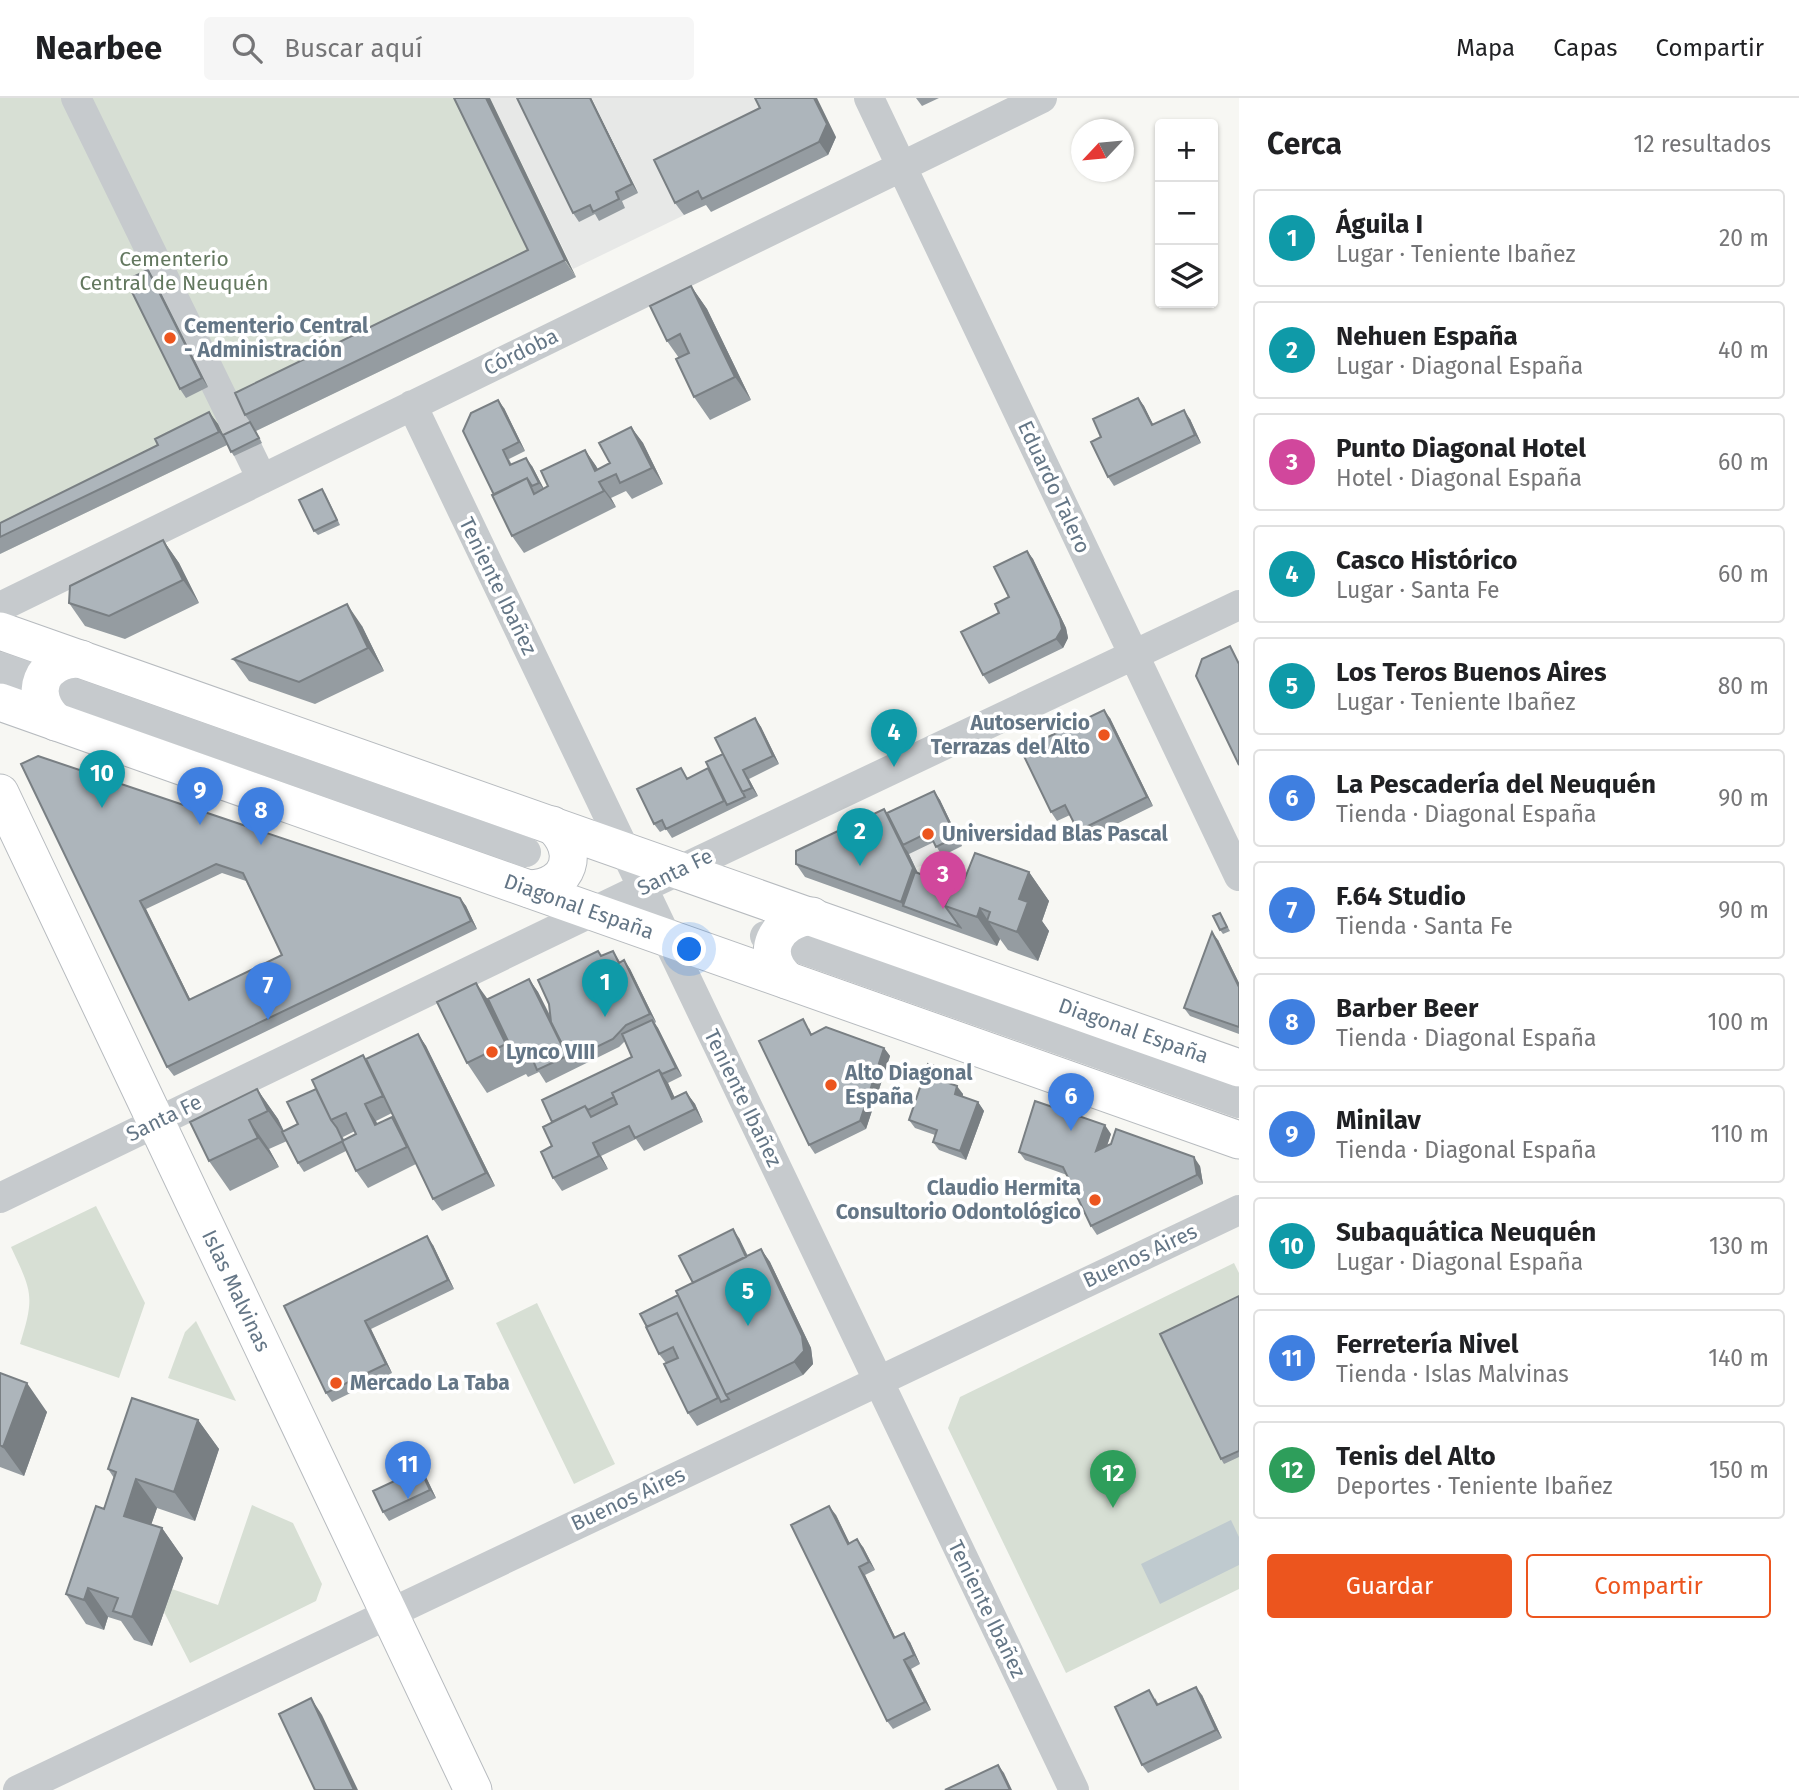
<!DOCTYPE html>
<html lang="es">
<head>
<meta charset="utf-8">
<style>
  body { margin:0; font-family:"Fira Sans",sans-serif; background:#f6f6f6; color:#202124 }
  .controls { position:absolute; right:21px; top:21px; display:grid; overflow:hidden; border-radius:7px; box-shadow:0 2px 5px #0004 }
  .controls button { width:63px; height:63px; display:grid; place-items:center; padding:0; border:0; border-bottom:2px solid #e0e0e0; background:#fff; color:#202124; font:35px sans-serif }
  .compass { position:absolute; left:1071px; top:21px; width:63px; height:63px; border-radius:50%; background:#fff; box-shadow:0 2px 5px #0004; rotate:244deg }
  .you { position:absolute; left:690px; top:852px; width:24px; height:24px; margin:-18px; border:5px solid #fff; border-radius:50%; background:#1a73e8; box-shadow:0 0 0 10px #1a73e833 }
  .badge { display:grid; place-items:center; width:46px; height:46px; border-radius:50%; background:#ec551e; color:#fff; font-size:23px; font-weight:700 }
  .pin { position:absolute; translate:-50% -58px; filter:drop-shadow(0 2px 4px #0008) }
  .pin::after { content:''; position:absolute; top:37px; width:24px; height:21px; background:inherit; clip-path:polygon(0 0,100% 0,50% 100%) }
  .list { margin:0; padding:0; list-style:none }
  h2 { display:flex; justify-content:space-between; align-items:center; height:91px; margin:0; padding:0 28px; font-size:30px }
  h2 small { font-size:23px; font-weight:400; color:#757577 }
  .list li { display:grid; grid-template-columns:46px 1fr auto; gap:21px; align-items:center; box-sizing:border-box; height:98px; margin:0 14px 14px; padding:0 14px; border:2px solid #e0e0e0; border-radius:7px }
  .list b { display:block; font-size:26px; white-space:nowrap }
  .list p { margin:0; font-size:23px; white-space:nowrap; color:#757577 }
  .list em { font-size:23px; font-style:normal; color:#757577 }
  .actions { display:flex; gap:14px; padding:21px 28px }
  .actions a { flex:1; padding:16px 0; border:2px solid #ec551e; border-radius:7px; text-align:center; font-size:24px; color:#ec551e }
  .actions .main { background:#ec551e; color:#fff }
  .icon { flex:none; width:38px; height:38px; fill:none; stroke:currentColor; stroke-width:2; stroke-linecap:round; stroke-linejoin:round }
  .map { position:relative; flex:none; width:1239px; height:1692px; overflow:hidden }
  header { display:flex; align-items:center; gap:42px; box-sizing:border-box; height:98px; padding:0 35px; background:#fff; border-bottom:2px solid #e0e0e0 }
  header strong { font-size:33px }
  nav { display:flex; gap:38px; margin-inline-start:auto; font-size:24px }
  .search { width:490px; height:63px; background:#f6f6f6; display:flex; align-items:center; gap:18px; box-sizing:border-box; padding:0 24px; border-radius:7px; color:#757577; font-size:26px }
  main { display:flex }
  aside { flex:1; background:#fff }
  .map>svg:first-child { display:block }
  .built { fill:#e7e8e7 }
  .green { fill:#d7dfd4 }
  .water { fill:#bfcacf }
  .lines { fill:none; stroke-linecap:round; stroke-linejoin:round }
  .major-casing { stroke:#b7bbbf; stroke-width:39 }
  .minor { stroke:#c6cacd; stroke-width:30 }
  .major { stroke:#fff; stroke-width:37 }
  .wall { fill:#959ca1; fill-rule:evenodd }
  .shaded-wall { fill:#797f83 }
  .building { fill:#adb5bb; stroke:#797f83; stroke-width:2; fill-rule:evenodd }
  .poi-dot { fill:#ec551e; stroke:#fff; stroke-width:2.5 }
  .labels { text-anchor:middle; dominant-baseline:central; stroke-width:7; stroke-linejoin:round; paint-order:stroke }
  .park-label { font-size:21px; fill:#63785f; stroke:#fff }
  .poi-label { font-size:21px; font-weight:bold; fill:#647686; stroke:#fff; text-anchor:start }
  .street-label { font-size:21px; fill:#647686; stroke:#fff }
</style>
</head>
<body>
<header>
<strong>Nearbee</strong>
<div class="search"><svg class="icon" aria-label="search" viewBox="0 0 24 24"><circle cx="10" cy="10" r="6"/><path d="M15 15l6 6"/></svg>Buscar aquí</div>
<nav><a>Mapa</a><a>Capas</a><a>Compartir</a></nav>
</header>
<main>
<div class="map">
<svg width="1239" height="1692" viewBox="0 0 1239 1692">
  <rect width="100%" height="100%" fill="#f7f7f3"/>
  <!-- built -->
  <path class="built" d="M490 0H817L836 39 828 57 707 106 573 171Z
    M940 702 962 748 916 770 893 724Z"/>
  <!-- green -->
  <path class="green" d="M0 0H490L576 179 0 456Z
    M96 1108 145 1205 119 1280 20 1246C35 1198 32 1194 11 1149Z
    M1234 1165 1239 1175V1491L1066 1575 948 1330 960 1299Z
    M537 1205 615 1366 574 1386 496 1225Z
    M196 1223 236 1303 168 1280 185 1234Z
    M252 1407 293 1425 322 1486 316 1503 190 1565 164 1514 172 1491 218 1507Z"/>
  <!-- water -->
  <path class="water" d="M1231 1422 1239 1439V1467L1160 1506 1141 1466Z"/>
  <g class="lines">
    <!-- major casing -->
    <g class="major-casing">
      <g id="major">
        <path id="s1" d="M0 533 1239 970"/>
        <path id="s2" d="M0 604 1239 1042"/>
        <path d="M56 624C26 597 41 560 81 561"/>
        <path id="s3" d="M0 695 473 1692"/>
        <path d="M530 791C570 789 581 753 552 727"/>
        <path d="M787 882C758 856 775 822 812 818"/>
      </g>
    </g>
    <!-- minor -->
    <path class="minor" d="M76 0 262 381
      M869 0 1239 778
      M412 307 1074 1692
      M0 509 1042 0
      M0 569 526 754
      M765 838 1239 1005
      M0 1100 642 790 1239 507
      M18 1692 1239 1112"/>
    <!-- major -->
    <use href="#major" class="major"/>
  </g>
  <!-- wall -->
  <path class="wall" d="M454 0 576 179 256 333 262 345 234 358 227 347 0 456V439L158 347 209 314 218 326 223 337 250 324 245 317 528 152Z
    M591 0 638 95 622 103 625 110 599 123 595 116 579 124 573 115Z
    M916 0H939L922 8Z
    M836 39 828 57 711 114 706 107 684 117 675 105 654 62Z
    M148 172 154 181 208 289 186 300 180 291Z
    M691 188 707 211 751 302 710 322 694 299 679 260 667 243Z
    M1138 300 1144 308 1153 327 1190 321 1201 345 1114 388 1108 379 1101 339Z
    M504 310 525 353 509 361 512 367 532 368 544 391 548 388 585 352 598 371 610 365 631 329 643 345 663 386 632 401 626 393 611 400 616 409 524 455 512 438 494 397Z
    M325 395 340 427 318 437 314 433Z
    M163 442 179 465 199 505 125 541 85 528 69 505Z
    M1027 453 1033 461 1066 530 1068 540 1063 550 989 586 983 577 999 515 1009 499Z
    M362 528 384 573 315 606 249 583 233 561Z
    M755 620 761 629 779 666 749 681 758 698 672 740 666 731 660 734 654 726 688 680 708 670Z
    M1110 620 1153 708 1084 742 1078 733 1070 717 1057 723 1051 714Z
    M38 658 460 800 466 808 477 831 174 978 167 969ZM222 775 246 783 282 857 190 901 146 811Z
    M934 693 940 702 962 748 942 758 934 744 909 756 908 754 918 775 953 788 965 780 1029 774 1049 803 1042 823 1049 833 1038 863 1008 852 1000 841 997 848 805 779 796 766 887 715Z
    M1220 815 1230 833 1223 836 1220 832Z
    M1218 842 1239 885V936L1190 918 1184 910Z
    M613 853 620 864 624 862 630 871 656 924 655 925 658 930 682 978 668 985 674 999 686 994 695 1006 703 1024 644 1053 636 1041 601 1058 608 1071 562 1093 553 1080 552 1024 632 959 625 943 619 949 546 985 539 974 528 979 526 976 487 995 467 965 488 901 529 881 538 894 551 919 602 858Z
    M809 930 812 937 884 950 890 958 866 1031 815 1056 809 1047Z
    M418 936 426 948 495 1088 442 1113 433 1101 416 1066 368 1090 356 1073 346 1053 304 1074 298 1065 287 1043 269 1051 279 1069 230 1093 209 1063 257 991 278 1021 284 1033 298 1026 316 991 366 961ZM392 1015 396 1024 377 1026 376 1023ZM355 1033 356 1036 344 1042 343 1039Z
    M950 980 948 984 963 996V999L978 1004 984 1013 966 1062 939 1052 933 1044 935 1037 915 1030 909 1022Z
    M1111 1036 1107 1048 1200 1068 1203 1086 1097 1137 1091 1128 1067 1077 1025 1062 1019 1054Z
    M739 1140 748 1158 761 1151 770 1164 811 1250 813 1266 803 1277 697 1328 688 1315 666 1265 659 1256 693 1185Z
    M433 1147 454 1191 371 1231 392 1275 332 1304 326 1295 284 1208Z
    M1239 1198V1359L1224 1366 1221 1361Z
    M0 1275 47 1314 24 1378 0 1369Z
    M198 1322 219 1351 195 1423 157 1410 151 1427 162 1430 183 1460 152 1548 134 1542 121 1523 108 1519 104 1532 86 1526 66 1496 104 1411 114 1380 108 1371Z
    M420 1371 426 1379 436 1400 389 1423 383 1414Z
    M836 1417 849 1445 863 1449 875 1472 865 1477 895 1539 910 1544 920 1566 911 1571 931 1612 893 1631 887 1623Z
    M1202 1597 1222 1640 1148 1675 1142 1667 1155 1600 1159 1607Z"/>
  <!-- shaded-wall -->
  <path class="shaded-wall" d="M486 0H490L576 179 565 162Z
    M590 0H591L638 95 632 86Z
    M814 0H817L836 39 828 57 819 44Z
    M148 172 154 181 208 289 202 280Z
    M691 188 707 211 751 302 735 279Z
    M1138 300 1144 308 1158 336 1152 327Z
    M498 302 504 310 525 353 519 344Z
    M1184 312 1190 321 1201 345 1195 337Z
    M209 314 218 326 228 346 219 334Z
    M631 329 643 345 663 386 652 370Z
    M585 352 596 368 603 382 595 373Z
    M526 360 532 368 545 393 539 385Z
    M599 384 611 400 616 409 604 393Z
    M163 442 179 465 199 505 183 482Z
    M1027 453 1033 461 1066 530 1068 540 1063 550 1056 541Z
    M347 506 362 528 384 573 368 550Z
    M1104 612 1110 620 1153 708 1147 699Z
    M755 620 761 629 779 666 773 658Z
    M743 672 749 681 758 698 752 690Z
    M934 693 940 702 962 748 956 739Z
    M884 711 893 724 903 747 908 754 921 782 903 808 901 804Z
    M1029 774 1049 803 1042 823 1049 833 1038 863 1017 834 1019 801Z
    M460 800 466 808 477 831 471 823Z
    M140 803 146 811 195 911 189 902Z
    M980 810 1000 841 997 848 977 819Z
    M1212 834 1218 842 1239 885V889Z
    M624 862 630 871 656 924 650 916Z
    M529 881 538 894 571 961 570 962 567 958Z
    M476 885 497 914 520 966 506 946Z
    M652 922 658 930 682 978 676 970Z
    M418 936 426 948 495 1088 486 1075Z
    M884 950 890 958 866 1031 860 1023Z
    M944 971 950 980 946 990 940 982Z
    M659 972 668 985 681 1013 672 1001Z
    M957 988 963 996 961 1005 955 996Z
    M257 991 278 1021 288 1042 268 1013Z
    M686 994 695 1006 703 1024 695 1011Z
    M978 1004 984 1013 966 1062 960 1053Z
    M365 1006 376 1023 386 1044 375 1027Z
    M249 1022 269 1051 279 1069 258 1040Z
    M1105 1027 1111 1036 1102 1062 1096 1053Z
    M593 1045 601 1058 608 1071 599 1058Z
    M1194 1059 1200 1068 1203 1086 1197 1077Z
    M733 1131 739 1140 754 1172 748 1163Z
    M427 1138 433 1147 454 1191 448 1182Z
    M761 1151 770 1164 811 1250 813 1266 803 1277 794 1264Z
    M365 1223 371 1231 392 1275 386 1266Z
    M27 1285 47 1314 24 1378 3 1349Z
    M198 1322 219 1351 195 1423 174 1394Z
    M420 1371 426 1379 436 1400 430 1392Z
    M136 1381 157 1410 144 1447 124 1418Z
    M829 1408 836 1417 854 1454 848 1446Z
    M162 1430 183 1460 152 1548 132 1519Z
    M857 1441 863 1449 875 1472 869 1464Z
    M859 1469 865 1477 900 1549 894 1540Z
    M88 1490 108 1519 104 1532 84 1502Z
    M904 1535 910 1544 920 1566 914 1557Z
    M904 1562 911 1571 931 1612 925 1604Z
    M1196 1589 1202 1597 1222 1640 1216 1632Z
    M311 1600 322 1617 358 1692H354Z
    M998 1667 1004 1675 1012 1692H1010Z"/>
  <!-- building -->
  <path class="building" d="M454 0H486L565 162 245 317 235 295 528 152Z
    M517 0H590L632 86 616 94 619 101 593 114 590 107 573 115Z
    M755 0H814L827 26 819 44 702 101 698 93 675 105 654 62 760 10Z
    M148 172 202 280 180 291 126 182Z
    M691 188 735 279 694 299 676 261 689 255 680 236 667 243 650 208Z
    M1138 300 1152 327 1184 312 1195 337 1108 379 1091 344 1101 339 1093 321Z
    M498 302 519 344 503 352 510 367 526 360 539 385 532 388 527 380 494 397 463 333 471 315Z
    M209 314 219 334 0 439V425L158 347 155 341Z
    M250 324 259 340 231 354 223 337Z
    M631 329 652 370 620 385 616 376 599 384 604 393 512 438 492 397 527 380 534 396 548 388 541 373 585 352 595 373 610 365 599 345Z
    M322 391 337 422 314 433 299 402Z
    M163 442 183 482 109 518 69 505 70 488Z
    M1027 453 1060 521 1062 531 1056 541 983 577 961 534 999 515 995 506 1009 499 994 469Z
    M347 506 368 550 299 584 233 561Z
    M1230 548 1239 566V667L1196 578 1202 561Z
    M1104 612 1147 699 1078 733 1065 707 1051 714 1021 652Z
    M755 620 773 658 743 672 752 690 742 694 715 640Z
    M723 656 745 699 727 707 706 664Z
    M38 658 460 800 471 823 167 969 21 666ZM216 766 243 775 282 857 189 902 140 803Z
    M681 670 687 681 708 670 724 703 666 731 662 722 654 726 637 691Z
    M934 693 956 739 936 749 929 734 903 747 887 715Z
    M884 711 913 770 901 804 796 766V753Z
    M975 755 1029 774 1019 801 1028 804 1017 834 987 823 990 814 980 810 977 819 945 808 957 777 965 780Z
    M915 774 953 788 945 808 960 829 903 808Z
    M1220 815 1227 829 1220 832 1213 818Z
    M1212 834 1239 889V929L1184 910Z
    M598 853 601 858 613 853 619 865 624 862 650 916 626 927 613 941 570 962 551 924 549 906 538 882Z
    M529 881 567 958 537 972 532 960 519 966 488 901Z
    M476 885 506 946 467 965 437 904Z
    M803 921 811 937 826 929 884 950 860 1023 809 1047 759 943Z
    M652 922 676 970 662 976 659 972 612 995 614 999 588 1012 585 1008 552 1024 542 1002 632 959 622 936Z
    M418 936 486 1075 433 1101 366 961Z
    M363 957 383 998 365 1006 375 1027 392 1019 407 1049 356 1073 342 1043 356 1036 346 1015 331 1022 312 982Z
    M928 966 944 971 940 982 957 988 955 996 978 1004 960 1053 933 1044 937 1032 909 1022Z
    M659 972 672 1001 686 994 695 1011 635 1040 629 1028 593 1045 599 1058 553 1080 541 1054 552 1048 543 1029 585 1008 591 1019 617 1006 612 995Z
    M257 991 268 1013 249 1022 258 1040 209 1063 190 1024Z
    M316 991 331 1022 337 1030 343 1043 298 1065 282 1034 298 1026 287 1004Z
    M1035 1003 1105 1027 1096 1053 1111 1046 1116 1031 1194 1059 1197 1077 1091 1128 1063 1069 1019 1054Z
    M733 1131 746 1159 693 1185 679 1158Z
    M427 1138 448 1182 365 1223 386 1266 326 1295 284 1208Z
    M761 1151 802 1238 804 1253 794 1264 726 1297 676 1193Z
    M678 1197 726 1297 729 1301 721 1304 677 1215 647 1229 640 1216Z
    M1239 1198V1353L1221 1361 1160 1236Z
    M677 1215 718 1300 688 1315 664 1266 678 1260 673 1249 659 1256 646 1229Z
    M0 1275 27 1285 3 1349 0 1347Z
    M132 1300 198 1322 174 1394 136 1381 124 1418 162 1430 132 1519 113 1513 118 1500 88 1490 84 1502 66 1496 96 1408 104 1411 116 1374 108 1371Z
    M420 1371 430 1392 383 1414 373 1393Z
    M829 1408 848 1446 857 1441 869 1464 859 1469 894 1540 904 1535 914 1557 904 1562 925 1604 887 1623 791 1427Z
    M1196 1589 1216 1632 1142 1667 1115 1609 1149 1592 1157 1607Z
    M311 1600 354 1692H315L279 1616Z
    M998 1667 1010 1692H945Z"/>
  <!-- markers -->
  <g class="poi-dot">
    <circle cx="170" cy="240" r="7"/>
    <circle cx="1104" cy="637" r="7"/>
    <circle cx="928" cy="736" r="7"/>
    <circle cx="492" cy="954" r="7"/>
    <circle cx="831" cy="987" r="7"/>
    <circle cx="1095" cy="1102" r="7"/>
    <circle cx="336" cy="1285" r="7"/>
  </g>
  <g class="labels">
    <!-- park labels -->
    <g class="park-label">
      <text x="174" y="161">Cementerio<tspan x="174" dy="24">Central de Neuquén</tspan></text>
    </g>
    <!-- poi labels -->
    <g class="poi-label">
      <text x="184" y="228">Cementerio Central<tspan x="184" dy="24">- Administración</tspan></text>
      <text x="1090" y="625" text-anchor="end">Autoservicio<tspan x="1090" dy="24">Terrazas del Alto</tspan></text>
      <text x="942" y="736">Universidad Blas Pascal</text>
      <text x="506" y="954">Lynco VIII</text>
      <text x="845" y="975">Alto Diagonal<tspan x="845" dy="24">España</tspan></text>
      <text x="1081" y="1090" text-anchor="end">Claudio Hermita<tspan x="1081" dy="24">Consultorio Odontológico</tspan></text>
      <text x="350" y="1285">Mercado La Taba</text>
    </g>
    <!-- street labels -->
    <g class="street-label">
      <text transform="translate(521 254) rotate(-26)">Córdoba</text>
      <text transform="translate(1054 389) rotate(65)">Eduardo Talero</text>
      <text transform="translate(498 488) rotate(64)">Teniente Ibañez</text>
      <text transform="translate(675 774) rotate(-26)">Santa Fe</text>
      <text stroke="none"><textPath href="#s2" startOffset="614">Diagonal España</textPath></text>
      <text stroke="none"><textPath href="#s1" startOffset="1202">Diagonal España</textPath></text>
      <text transform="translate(743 1000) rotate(64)">Teniente Ibañez</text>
      <text transform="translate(164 1020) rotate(-26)">Santa Fe</text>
      <text transform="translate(1140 1158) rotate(-25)">Buenos Aires</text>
      <text stroke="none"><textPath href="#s3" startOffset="551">Islas Malvinas</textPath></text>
      <text transform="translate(628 1401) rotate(-25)">Buenos Aires</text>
      <text transform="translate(987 1511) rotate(64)">Teniente Ibañez</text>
    </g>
  </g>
</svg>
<div class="controls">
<button>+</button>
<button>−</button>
<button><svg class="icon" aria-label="layers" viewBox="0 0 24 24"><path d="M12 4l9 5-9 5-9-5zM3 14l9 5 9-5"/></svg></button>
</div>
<svg class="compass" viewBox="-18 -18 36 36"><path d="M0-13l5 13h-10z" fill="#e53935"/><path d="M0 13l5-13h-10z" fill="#757577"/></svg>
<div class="you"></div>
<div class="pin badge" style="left:605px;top:919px;background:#0f9aa8">1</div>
<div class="pin badge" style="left:860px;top:768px;background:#0f9aa8">2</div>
<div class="pin badge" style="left:943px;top:811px;background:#d1479c">3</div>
<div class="pin badge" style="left:894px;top:669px;background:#0f9aa8">4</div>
<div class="pin badge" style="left:748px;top:1228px;background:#0f9aa8">5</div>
<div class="pin badge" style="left:1071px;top:1033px;background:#3f7fe0">6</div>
<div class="pin badge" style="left:268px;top:922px;background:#3f7fe0">7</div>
<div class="pin badge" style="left:261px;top:747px;background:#3f7fe0">8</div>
<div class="pin badge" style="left:200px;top:727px;background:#3f7fe0">9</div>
<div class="pin badge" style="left:102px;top:710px;background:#0f9aa8">10</div>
<div class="pin badge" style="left:408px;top:1401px;background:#3f7fe0">11</div>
<div class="pin badge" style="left:1113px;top:1410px;background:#2e9e5b">12</div>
</div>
<aside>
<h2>Cerca<small>12 resultados</small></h2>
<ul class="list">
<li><span class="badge" style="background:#0f9aa8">1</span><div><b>Águila I</b><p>Lugar · Teniente Ibañez</p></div><em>20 m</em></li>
<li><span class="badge" style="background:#0f9aa8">2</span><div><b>Nehuen España</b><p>Lugar · Diagonal España</p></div><em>40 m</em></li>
<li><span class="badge" style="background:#d1479c">3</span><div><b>Punto Diagonal Hotel</b><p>Hotel · Diagonal España</p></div><em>60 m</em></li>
<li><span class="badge" style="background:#0f9aa8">4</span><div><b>Casco Histórico</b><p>Lugar · Santa Fe</p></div><em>60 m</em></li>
<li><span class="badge" style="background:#0f9aa8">5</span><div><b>Los Teros Buenos Aires</b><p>Lugar · Teniente Ibañez</p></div><em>80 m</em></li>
<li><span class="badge" style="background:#3f7fe0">6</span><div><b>La Pescadería del Neuquén</b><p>Tienda · Diagonal España</p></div><em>90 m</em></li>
<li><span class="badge" style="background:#3f7fe0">7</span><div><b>F.64 Studio</b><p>Tienda · Santa Fe</p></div><em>90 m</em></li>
<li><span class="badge" style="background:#3f7fe0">8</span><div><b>Barber Beer</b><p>Tienda · Diagonal España</p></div><em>100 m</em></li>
<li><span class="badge" style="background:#3f7fe0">9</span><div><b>Minilav</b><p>Tienda · Diagonal España</p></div><em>110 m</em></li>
<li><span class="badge" style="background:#0f9aa8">10</span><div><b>Subaquática Neuquén</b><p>Lugar · Diagonal España</p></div><em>130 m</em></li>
<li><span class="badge" style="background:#3f7fe0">11</span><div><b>Ferretería Nivel</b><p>Tienda · Islas Malvinas</p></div><em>140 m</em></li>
<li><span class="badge" style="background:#2e9e5b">12</span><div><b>Tenis del Alto</b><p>Deportes · Teniente Ibañez</p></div><em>150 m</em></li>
</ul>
<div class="actions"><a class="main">Guardar</a><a>Compartir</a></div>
</aside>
</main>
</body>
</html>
